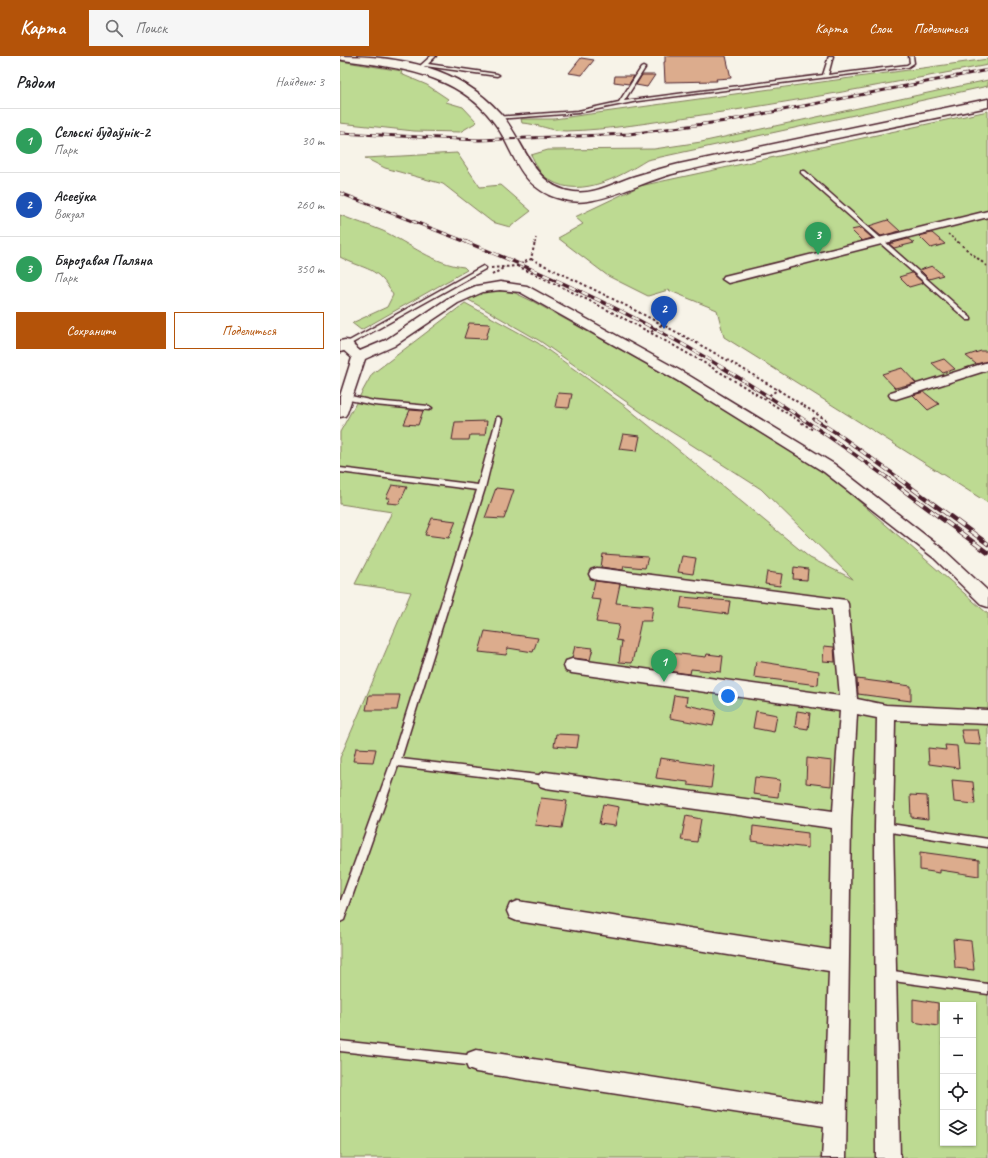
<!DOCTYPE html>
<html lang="ru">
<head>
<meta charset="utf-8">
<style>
  body { margin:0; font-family:Caveat,sans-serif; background:#f6f6f6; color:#202124 }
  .controls { position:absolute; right:12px; bottom:12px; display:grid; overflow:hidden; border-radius:0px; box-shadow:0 1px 3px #0004 }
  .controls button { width:36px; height:36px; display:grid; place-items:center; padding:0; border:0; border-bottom:1px solid #e0e0e0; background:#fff; color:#202124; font:20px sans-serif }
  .you { position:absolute; left:388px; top:640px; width:14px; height:14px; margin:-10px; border:3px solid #fff; border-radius:50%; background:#1a73e8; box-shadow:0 0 0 6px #1a73e833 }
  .badge { display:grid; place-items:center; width:26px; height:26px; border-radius:50%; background:#b45309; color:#fff; font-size:13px; font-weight:700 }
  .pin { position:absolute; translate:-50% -33px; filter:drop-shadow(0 1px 2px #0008) }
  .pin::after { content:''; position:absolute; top:21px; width:14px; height:12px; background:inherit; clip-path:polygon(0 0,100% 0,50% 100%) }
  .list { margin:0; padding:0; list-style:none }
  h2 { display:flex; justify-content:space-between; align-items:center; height:52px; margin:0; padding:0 16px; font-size:17px }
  h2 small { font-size:13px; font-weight:400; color:#757577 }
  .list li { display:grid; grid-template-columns:26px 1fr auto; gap:12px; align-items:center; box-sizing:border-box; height:64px; padding:0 16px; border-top:1px solid #e0e0e0 }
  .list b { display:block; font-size:15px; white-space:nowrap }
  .list p { margin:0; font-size:13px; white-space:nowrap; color:#757577 }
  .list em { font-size:13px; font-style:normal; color:#757577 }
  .actions { display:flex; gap:8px; padding:12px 16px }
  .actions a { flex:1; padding:9px 0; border:1px solid #b45309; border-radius:0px; text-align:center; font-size:14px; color:#b45309 }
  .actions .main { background:#b45309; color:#fff }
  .icon { flex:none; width:22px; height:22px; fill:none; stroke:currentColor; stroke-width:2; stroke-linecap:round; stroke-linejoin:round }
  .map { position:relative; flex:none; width:648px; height:1102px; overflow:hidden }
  header { display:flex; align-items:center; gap:24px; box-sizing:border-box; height:56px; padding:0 20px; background:#b45309; color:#fff }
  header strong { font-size:19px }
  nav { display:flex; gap:22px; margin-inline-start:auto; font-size:14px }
  .search { width:280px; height:36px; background:#f6f6f6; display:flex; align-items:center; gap:10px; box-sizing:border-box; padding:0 14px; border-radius:0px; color:#757577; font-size:15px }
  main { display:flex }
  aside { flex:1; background:#fff }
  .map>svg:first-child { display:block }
  .green { fill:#bdda92; stroke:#847c5e; fill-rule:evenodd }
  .building { fill:#dcac8d; stroke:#4a1f2b }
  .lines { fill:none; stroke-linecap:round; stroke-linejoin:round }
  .lane-casing { stroke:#4a1f2b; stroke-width:3 }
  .street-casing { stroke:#4a1f2b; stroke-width:3 }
  .secondary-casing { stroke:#4a1f2b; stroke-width:3 }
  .path-far1 { stroke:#4a1f2b; stroke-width:1.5; stroke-dasharray:2 2; stroke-linecap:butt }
  .path { stroke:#4a1f2b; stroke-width:2; stroke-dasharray:2.5 2.5; stroke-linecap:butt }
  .lane { fill:#f7f3e8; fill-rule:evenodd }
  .street { fill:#f7f3e8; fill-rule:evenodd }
  .secondary { fill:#f7f3e8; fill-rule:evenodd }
  .rail-far2-casing { stroke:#4a1f2b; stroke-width:3 }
  .rail-far1-casing { stroke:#4a1f2b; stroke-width:3.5 }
  .rail-casing { stroke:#4a1f2b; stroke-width:4.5 }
  .rail-far2 { stroke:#f7f3e8; stroke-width:2; stroke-dasharray:5.5; stroke-linecap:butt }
  .rail-far1 { stroke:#f7f3e8; stroke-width:2.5; stroke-dasharray:7; stroke-linecap:butt }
  .rail { stroke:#f7f3e8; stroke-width:3; stroke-dasharray:9; stroke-linecap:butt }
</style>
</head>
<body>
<header>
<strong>Карта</strong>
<div class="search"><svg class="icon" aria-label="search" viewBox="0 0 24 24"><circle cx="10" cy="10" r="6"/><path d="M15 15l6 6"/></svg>Поиск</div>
<nav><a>Карта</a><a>Слои</a><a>Поделиться</a></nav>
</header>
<main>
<aside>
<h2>Рядом<small>Найдено: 3</small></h2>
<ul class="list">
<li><span class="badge" style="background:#2e9e5b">1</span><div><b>Сельскі будаўнік-2</b><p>Парк</p></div><em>30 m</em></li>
<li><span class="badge" style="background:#1a4fb4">2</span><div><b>Асееўка</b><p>Вокзал</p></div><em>260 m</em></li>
<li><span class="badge" style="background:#2e9e5b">3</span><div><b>Бярозавая Паляна</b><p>Парк</p></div><em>350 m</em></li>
</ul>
<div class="actions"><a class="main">Сохранить</a><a>Поделиться</a></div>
</aside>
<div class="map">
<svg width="648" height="1102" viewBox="0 0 648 1102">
  <rect width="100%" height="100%" fill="#f7f3e8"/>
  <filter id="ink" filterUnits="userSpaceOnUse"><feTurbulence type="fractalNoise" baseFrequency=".025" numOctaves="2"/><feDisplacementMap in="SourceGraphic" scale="8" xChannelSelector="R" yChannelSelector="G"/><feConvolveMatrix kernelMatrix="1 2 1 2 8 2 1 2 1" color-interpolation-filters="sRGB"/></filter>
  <g filter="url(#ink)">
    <!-- green -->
    <path class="green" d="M648 3V9C551 27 454 46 355 60 313 66 269 74 226 75 210 75 199 68 182 67L181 63H214Z
      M0 5 62 15 61 18 87 29 108 43 106 46 123 51 137 66 120 76 74 75 0 67Z
      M648 24V30L307 104C278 122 235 146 204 120 198 115 195 105 191 99L208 94 314 93 361 86Z
      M648 55V447L384 281 377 254 328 234 308 240 268 220 218 182 243 168 235 161 300 130Z
      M117 97 140 131 161 129 191 155 170 171 152 166 103 128 45 112 25 102Z
      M0 159C14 165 29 169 43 175 70 188 94 208 124 211L127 214 21 274 12 267 47 251 53 239C37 209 26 215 0 201Z
      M157 234 175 237 194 246 270 288 373 346 490 420 648 558V1102H0V702L71 536 15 528 52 456 0 448V376L32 318 125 247 198 287 285 350 470 502 513 523 421 433 308 361 200 285 127 243 142 236ZM603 949H633V1087H603Z"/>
    <!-- building -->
    <path class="building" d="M325 0H386L391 22 376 23 377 25 325 26 324 6H325Z
      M241 2 254 4 242 19 229 17Z
      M302 19H315L307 31 296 29Z
      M275 20H294L289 28 274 26Z
      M548 164 560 175 541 180 529 170Z
      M521 172 532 182 522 185 511 174Z
      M592 177 605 188 591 192 579 180Z
      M568 183 574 187 554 192 549 188Z
      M592 210 603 219 589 223 580 214Z
      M572 217 582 226 583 227 569 231 559 221Z
      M129 267 150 268 146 283 124 282Z
      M641 295H648V305L636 308 626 300Z
      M604 303 615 313 603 317 592 307Z
      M562 312 576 327 555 332 542 318Z
      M584 336 599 348 588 354 573 339Z
      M218 337 232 338 229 352 215 351Z
      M70 354 83 355 78 369 64 368Z
      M147 365 145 379H130L129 384H112L115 366Z
      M283 378 300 380 297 395 279 393Z
      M52 429 67 431 59 448 47 447 50 442H46Z
      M156 432 174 434 164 463 145 462Z
      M92 462 116 465 109 482 85 479Z
      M263 498 308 501 305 512 284 510 283 514 261 511Z
      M342 500 356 502 353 518 338 516Z
      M454 511 468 513 467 524 453 523Z
      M427 516 442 518 440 530 425 528Z
      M255 525 280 528 276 547 313 550 311 565H301L292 607 279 606 282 585 276 584 279 569 256 566 261 544 251 543Z
      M342 541 390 545 388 558 340 552Z
      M145 575 175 579 198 582 193 596 168 592 166 599 139 596Z
      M235 590 253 592 250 604 232 602Z
      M484 590 494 591 495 606 483 605Z
      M331 597 366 601 367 598 383 600 381 616 351 613 350 618 328 615Z
      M416 605 479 615 478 629 414 621Z
      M517 623 571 630V645L518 638Z
      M29 639H60L57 654H26Z
      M334 639 347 641 346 649 376 655 373 670 330 662Z
      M416 655 437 659 434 676 413 672Z
      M457 655 470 657 468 673 455 671Z
      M621 674H638L641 689 624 688Z
      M216 678 239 679 237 692 214 690Z
      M605 689 617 690 619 712 589 708 588 692 606 694Z
      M16 692 36 693 33 706 13 705Z
      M320 702 374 710 371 732 348 729V726L316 722Z
      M467 702 492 705 491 730 466 727Z
      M415 721 440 724 438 741 413 738Z
      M612 724 633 726 635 748 614 746Z
      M570 739 587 740 588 763 571 761Z
      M201 742 227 745 222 772 195 769Z
      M263 748 279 751 275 770 259 768Z
      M346 760 361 763 357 786 341 784Z
      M413 770 468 777V792L412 785Z
      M580 796 639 804V820L600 814V817L580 814Z
      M613 883 631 885 634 914 615 912Z
      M573 943 598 947V970L573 966Z"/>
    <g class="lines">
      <!-- lane casing -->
      <g class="lane-casing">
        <path id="lane" d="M91 0H96L88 8 157 18 159 19 157 20 85 10 81 11V9Z
          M489 0H493L488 19 567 9 570 7 569 0H573L574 7 568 11 298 45 238 57 155 63 153 62 155 61 238 55 279 46 301 12 303 11 305 12 284 45 483 19Z
          M461 115H465L631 262V264H627L461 117Z
          M143 210 146 212 145 213 7 290H3L2 289Z
          M4 339H6L34 345 89 350 92 352 89 354 34 349 4 343Z
          M157 361H159L162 363 145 432 61 703 206 720 209 721 211 724 209 727 206 728 58 710 5 861 4 864 0 866V847L51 706 137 434 0 416V412L138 429Z
          M544 767 648 783V791L544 775 541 774 539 771 541 768Z
          M546 914 648 928V938L546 924 542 923 541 919 542 915Z
          M0 985 136 1000 140 1001 141 1005 140 1009 136 1010 0 995Z"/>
      </g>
      <!-- street casing -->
      <g class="street-casing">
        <path id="street" d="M648 155V161L388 227 382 223 384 220Z
          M160 226 187 230 348 319 494 408 604 494 648 535V551L642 549 594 502 484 416 338 325 180 236 160 234 143 236 118 247 54 290 25 303 7 357 5 360 0 361V340L12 302 1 292V286H9L20 295 46 284 110 241 136 230Z
          M648 306V314L556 343 551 342 549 339 551 336Z
          M257 512 506 544 508 548 517 643 546 649 648 654V668L555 664 553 771 560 1102H536L535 771 537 662 517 658 511 765 506 1102H482L484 1070 136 1016 128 1013 125 1005 128 997 136 994 484 1048 489 915 177 865 170 862 167 855 170 848 177 845 490 894 492 772 206 732 200 730 197 724 200 718 206 716 493 755 500 655 232 617 226 615 224 610 226 605 232 603 500 640 492 553 257 524 251 522 249 518 251 514Z"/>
      </g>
      <!-- secondary casing -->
      <g class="secondary-casing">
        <path id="secondary" d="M0 0C60 0 119 11 160 57 185 84 191 131 234 136 254 139 274 127 292 121 308 116 323 112 339 108L648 43V51C545 73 442 92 340 116 309 123 277 141 248 145 235 147 221 144 209 139 178 124 174 97 158 72 123 18 60 12 3 4L0 3Z
          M5 284 11 285 14 289 11 293 0 296V285Z"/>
      </g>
      <!-- path-far1 -->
      <path class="path-far1" d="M608 178 619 187
        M195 187 196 182"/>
      <!-- path -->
      <path class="path" d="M618 186 648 211
        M191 203C294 252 394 304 489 366
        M177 210C280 257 378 312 473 374
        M151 212 177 210 191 203 195 186
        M152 219 165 211
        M311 276 323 268
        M425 342 439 333"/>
      <!-- lane -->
      <use href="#lane" class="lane"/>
      <!-- street -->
      <use href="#street" class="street"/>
      <!-- secondary -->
      <use href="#secondary" class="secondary"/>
      <!-- rail-far2 casing -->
      <g class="rail-far2-casing">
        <path id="rail-far2" d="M0 77 139 84 289 78 386 65 648 14
          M0 137 129 187"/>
      </g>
      <!-- rail-far1 casing -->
      <g class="rail-far1-casing">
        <path id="rail-far1" d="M126 186C191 212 254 240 315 273 397 317 474 369 549 423
          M474 363 498 378 560 423"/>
      </g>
      <!-- rail casing -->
      <g class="rail-casing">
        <path id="rail" d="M547 422 648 497
          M558 422 648 488"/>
      </g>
      <!-- rail-far2 -->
      <use href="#rail-far2" class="rail-far2"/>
      <!-- rail-far1 -->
      <use href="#rail-far1" class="rail-far1"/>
      <!-- rail -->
      <use href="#rail" class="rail"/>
    </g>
  </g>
</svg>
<div class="controls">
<button>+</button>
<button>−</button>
<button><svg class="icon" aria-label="locate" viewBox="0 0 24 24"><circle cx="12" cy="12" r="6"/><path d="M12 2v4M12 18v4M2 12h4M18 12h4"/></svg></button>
<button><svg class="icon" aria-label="layers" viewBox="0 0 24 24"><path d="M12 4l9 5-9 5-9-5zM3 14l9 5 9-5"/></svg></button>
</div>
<div class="you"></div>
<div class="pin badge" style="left:324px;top:626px;background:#2e9e5b">1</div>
<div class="pin badge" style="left:324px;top:273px;background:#1a4fb4">2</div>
<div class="pin badge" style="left:478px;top:199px;background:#2e9e5b">3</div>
</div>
</main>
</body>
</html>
